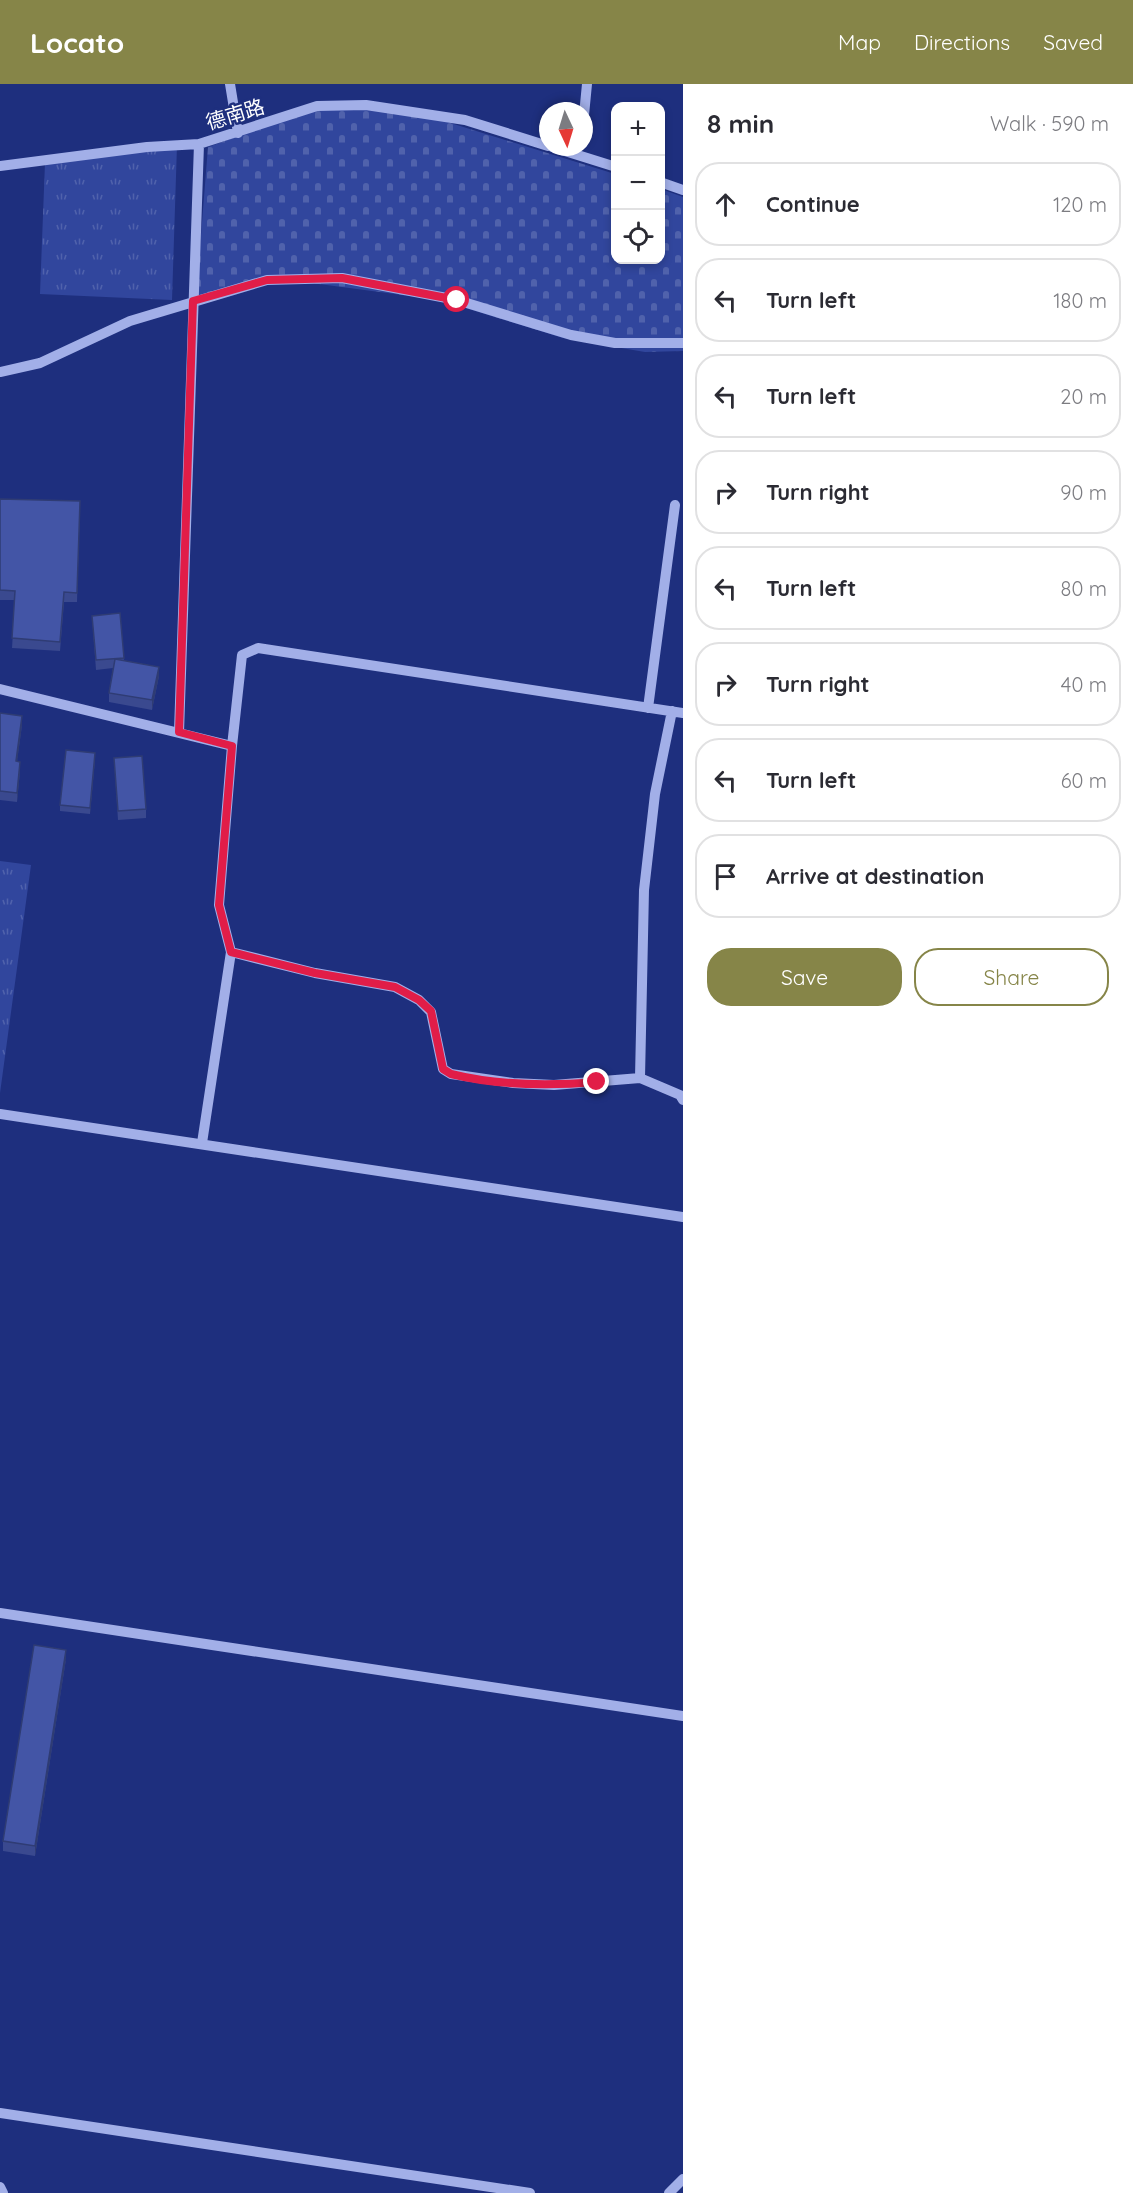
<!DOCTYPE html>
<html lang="en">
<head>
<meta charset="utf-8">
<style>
  body { margin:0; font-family:Quicksand,"Noto Sans TC",sans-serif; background:#f2f2f3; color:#2b2b33 }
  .controls { position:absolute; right:18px; top:18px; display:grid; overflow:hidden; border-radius:12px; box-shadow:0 3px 9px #0003 }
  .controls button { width:54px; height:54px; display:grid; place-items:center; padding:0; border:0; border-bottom:2px solid #e1e1e2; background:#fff; color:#2b2b33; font:30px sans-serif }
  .compass { position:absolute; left:539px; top:18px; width:54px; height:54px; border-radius:50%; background:#fff; box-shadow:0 3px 9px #0003; rotate:176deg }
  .stop { position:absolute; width:18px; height:18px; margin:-14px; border:4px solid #e11d48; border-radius:50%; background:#fff }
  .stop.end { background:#e11d48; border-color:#fff; box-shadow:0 2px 6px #0008 }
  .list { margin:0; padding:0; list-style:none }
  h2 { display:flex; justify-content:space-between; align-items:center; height:78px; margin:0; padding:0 24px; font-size:26px }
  h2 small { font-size:20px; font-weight:400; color:#7c7c81 }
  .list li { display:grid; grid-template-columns:39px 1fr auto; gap:18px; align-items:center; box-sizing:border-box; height:84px; margin:0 12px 12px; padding:0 12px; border:2px solid #e1e1e2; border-radius:24px }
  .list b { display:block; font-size:22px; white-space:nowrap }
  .list em { font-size:20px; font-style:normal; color:#7c7c81 }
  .actions { display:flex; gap:12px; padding:18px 24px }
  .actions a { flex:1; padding:14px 0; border:2px solid #868548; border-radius:24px; text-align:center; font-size:21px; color:#868548 }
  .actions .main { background:#868548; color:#fff }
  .icon { flex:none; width:33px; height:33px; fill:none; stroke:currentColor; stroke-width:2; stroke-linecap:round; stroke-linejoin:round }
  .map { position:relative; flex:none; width:683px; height:2109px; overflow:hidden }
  header { display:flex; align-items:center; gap:36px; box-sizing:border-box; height:84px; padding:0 30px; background:#868548; color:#fff }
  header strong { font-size:28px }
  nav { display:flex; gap:33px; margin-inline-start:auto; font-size:21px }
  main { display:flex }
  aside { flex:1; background:#fff }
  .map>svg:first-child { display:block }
  .grass { fill:url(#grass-tufts) }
  .cemetery { fill:url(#cemetery-stones) }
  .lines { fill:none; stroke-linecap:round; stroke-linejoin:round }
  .minor { stroke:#a2afe8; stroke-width:10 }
  .wall { fill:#3a498f }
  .shaded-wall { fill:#2f3c74 }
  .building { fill:#4355a6; stroke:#2f3c74; stroke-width:1.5 }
  .route { stroke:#e11d48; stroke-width:8 }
  .labels { text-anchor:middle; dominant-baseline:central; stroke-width:5; stroke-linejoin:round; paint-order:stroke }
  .street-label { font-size:20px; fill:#fff; stroke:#1e2f7e }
</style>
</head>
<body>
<header>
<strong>Locato</strong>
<nav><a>Map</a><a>Directions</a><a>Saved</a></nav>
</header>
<main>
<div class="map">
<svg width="683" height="2109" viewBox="0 0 683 2109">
  <defs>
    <pattern id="grass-tufts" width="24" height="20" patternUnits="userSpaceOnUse" patternTransform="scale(1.5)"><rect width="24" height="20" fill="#31469d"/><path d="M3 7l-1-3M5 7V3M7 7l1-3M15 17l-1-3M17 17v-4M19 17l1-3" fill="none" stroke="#5062ac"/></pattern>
    <pattern id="cemetery-stones" width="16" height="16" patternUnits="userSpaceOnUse" patternTransform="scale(1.5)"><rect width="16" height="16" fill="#31469d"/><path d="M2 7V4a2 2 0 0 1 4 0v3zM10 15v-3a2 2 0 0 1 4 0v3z" fill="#5062ac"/></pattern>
  </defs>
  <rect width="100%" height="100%" fill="#1e2f7e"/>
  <!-- grass -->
  <path class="grass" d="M177 61 172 216 40 210 45 79Z
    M0 777 31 781 0 1009Z"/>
  <!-- cemetery -->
  <path class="cemetery" d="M319 23 382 25 444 37 615 90 616 176H660L661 105 683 113V267L645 268 563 254 440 216 289 196 196 214 208 63Z"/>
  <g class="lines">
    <!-- minor -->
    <path class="minor" d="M230 0 238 49
      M584 31 587 0
      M552 63 616 83
      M0 82 147 63 199 60 317 22 366 21 465 36 548 62
      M660 98 683 106
      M0 288 40 279 130 237 267 196 342 194 457 216 571 251 615 259H683
      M0 605 232 662 219 821 231 868 202 1059
      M648 624 675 421
      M179 648 199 60
      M232 662 242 571 258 564 683 629
      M231 868 315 889 395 903 419 916 431 928 443 985 451 990 513 999 554 1001 640 994 680 1011 683 1016
      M640 994 644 806 655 710 672 627
      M0 1030 683 1133
      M0 1529 683 1632
      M0 2029 530 2109
      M0 2103 3 2109
      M669 2109 683 2095"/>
  </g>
  <!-- wall -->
  <path class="wall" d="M0 415 80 417 77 518H64L60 567 12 564 15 516H0Z
    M120 529 124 577 159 592 152 626 109 618V609L113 584 96 586 92 532Z
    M0 629 22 641 17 677 20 687 17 718 0 716Z
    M114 674 146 725V734L118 736Z
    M95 675 90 730 60 727V721Z
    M66 1575 35 1772 3 1767V1757Z"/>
  <!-- shaded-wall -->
  <path class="shaded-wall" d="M159 583V592L152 626V616Z
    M22 632V641L16 686V677Z
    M95 669V675L90 730V724Z
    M20 678V687L17 718V709Z
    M66 1566V1575L35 1772V1762Z"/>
  <!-- building -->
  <path class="building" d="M0 415 80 417 77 509 64 508 60 558 12 554 15 507 0 506Z
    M120 529 124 574 96 576 92 532Z
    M115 575 159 583 152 616 109 609Z
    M0 629 22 632 16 677 20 678 17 709 0 707Z
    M66 666 95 669 90 724 60 721Z
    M142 672 146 725 118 727 114 674Z
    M34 1561 66 1566 35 1762 3 1757Z"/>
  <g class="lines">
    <!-- route -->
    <path class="route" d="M457 216 342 194 267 196 193 217 179 648 232 662 219 821 231 868 315 889 395 903 419 916 431 927 443 985 451 990C499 1002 548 1002 597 998"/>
  </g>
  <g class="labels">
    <!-- street labels -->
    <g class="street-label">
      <text transform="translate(235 30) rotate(-17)">德南路</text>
    </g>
  </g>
</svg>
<div class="controls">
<button>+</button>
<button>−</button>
<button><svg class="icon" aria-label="locate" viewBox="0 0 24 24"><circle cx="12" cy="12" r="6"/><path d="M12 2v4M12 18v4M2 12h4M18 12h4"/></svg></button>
</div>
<svg class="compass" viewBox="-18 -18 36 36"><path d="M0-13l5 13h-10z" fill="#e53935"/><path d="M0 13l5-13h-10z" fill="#7c7c81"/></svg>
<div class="stop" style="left:457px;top:216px"></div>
<div class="stop end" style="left:597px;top:998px"></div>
</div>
<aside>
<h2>8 min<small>Walk · 590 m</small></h2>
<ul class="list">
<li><svg class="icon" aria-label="ahead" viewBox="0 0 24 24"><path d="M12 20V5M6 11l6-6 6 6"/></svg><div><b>Continue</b></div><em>120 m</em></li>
<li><svg class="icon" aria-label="left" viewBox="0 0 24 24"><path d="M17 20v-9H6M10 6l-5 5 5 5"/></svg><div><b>Turn left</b></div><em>180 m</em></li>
<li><svg class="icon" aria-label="left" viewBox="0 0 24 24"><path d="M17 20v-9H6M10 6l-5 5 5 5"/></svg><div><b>Turn left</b></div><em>20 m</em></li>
<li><svg class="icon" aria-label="right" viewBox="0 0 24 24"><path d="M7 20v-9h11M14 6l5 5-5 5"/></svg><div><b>Turn right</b></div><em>90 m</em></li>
<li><svg class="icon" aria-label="left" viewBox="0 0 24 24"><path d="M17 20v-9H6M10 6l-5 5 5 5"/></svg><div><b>Turn left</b></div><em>80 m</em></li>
<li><svg class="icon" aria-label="right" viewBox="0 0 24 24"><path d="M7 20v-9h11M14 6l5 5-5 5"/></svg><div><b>Turn right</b></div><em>40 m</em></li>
<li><svg class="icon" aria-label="left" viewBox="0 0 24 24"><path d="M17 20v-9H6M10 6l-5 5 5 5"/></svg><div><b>Turn left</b></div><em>60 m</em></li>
<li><svg class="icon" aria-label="arrive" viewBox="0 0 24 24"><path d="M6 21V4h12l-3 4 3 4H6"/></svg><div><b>Arrive at destination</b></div></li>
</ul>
<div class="actions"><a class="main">Save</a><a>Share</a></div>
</aside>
</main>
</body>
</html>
